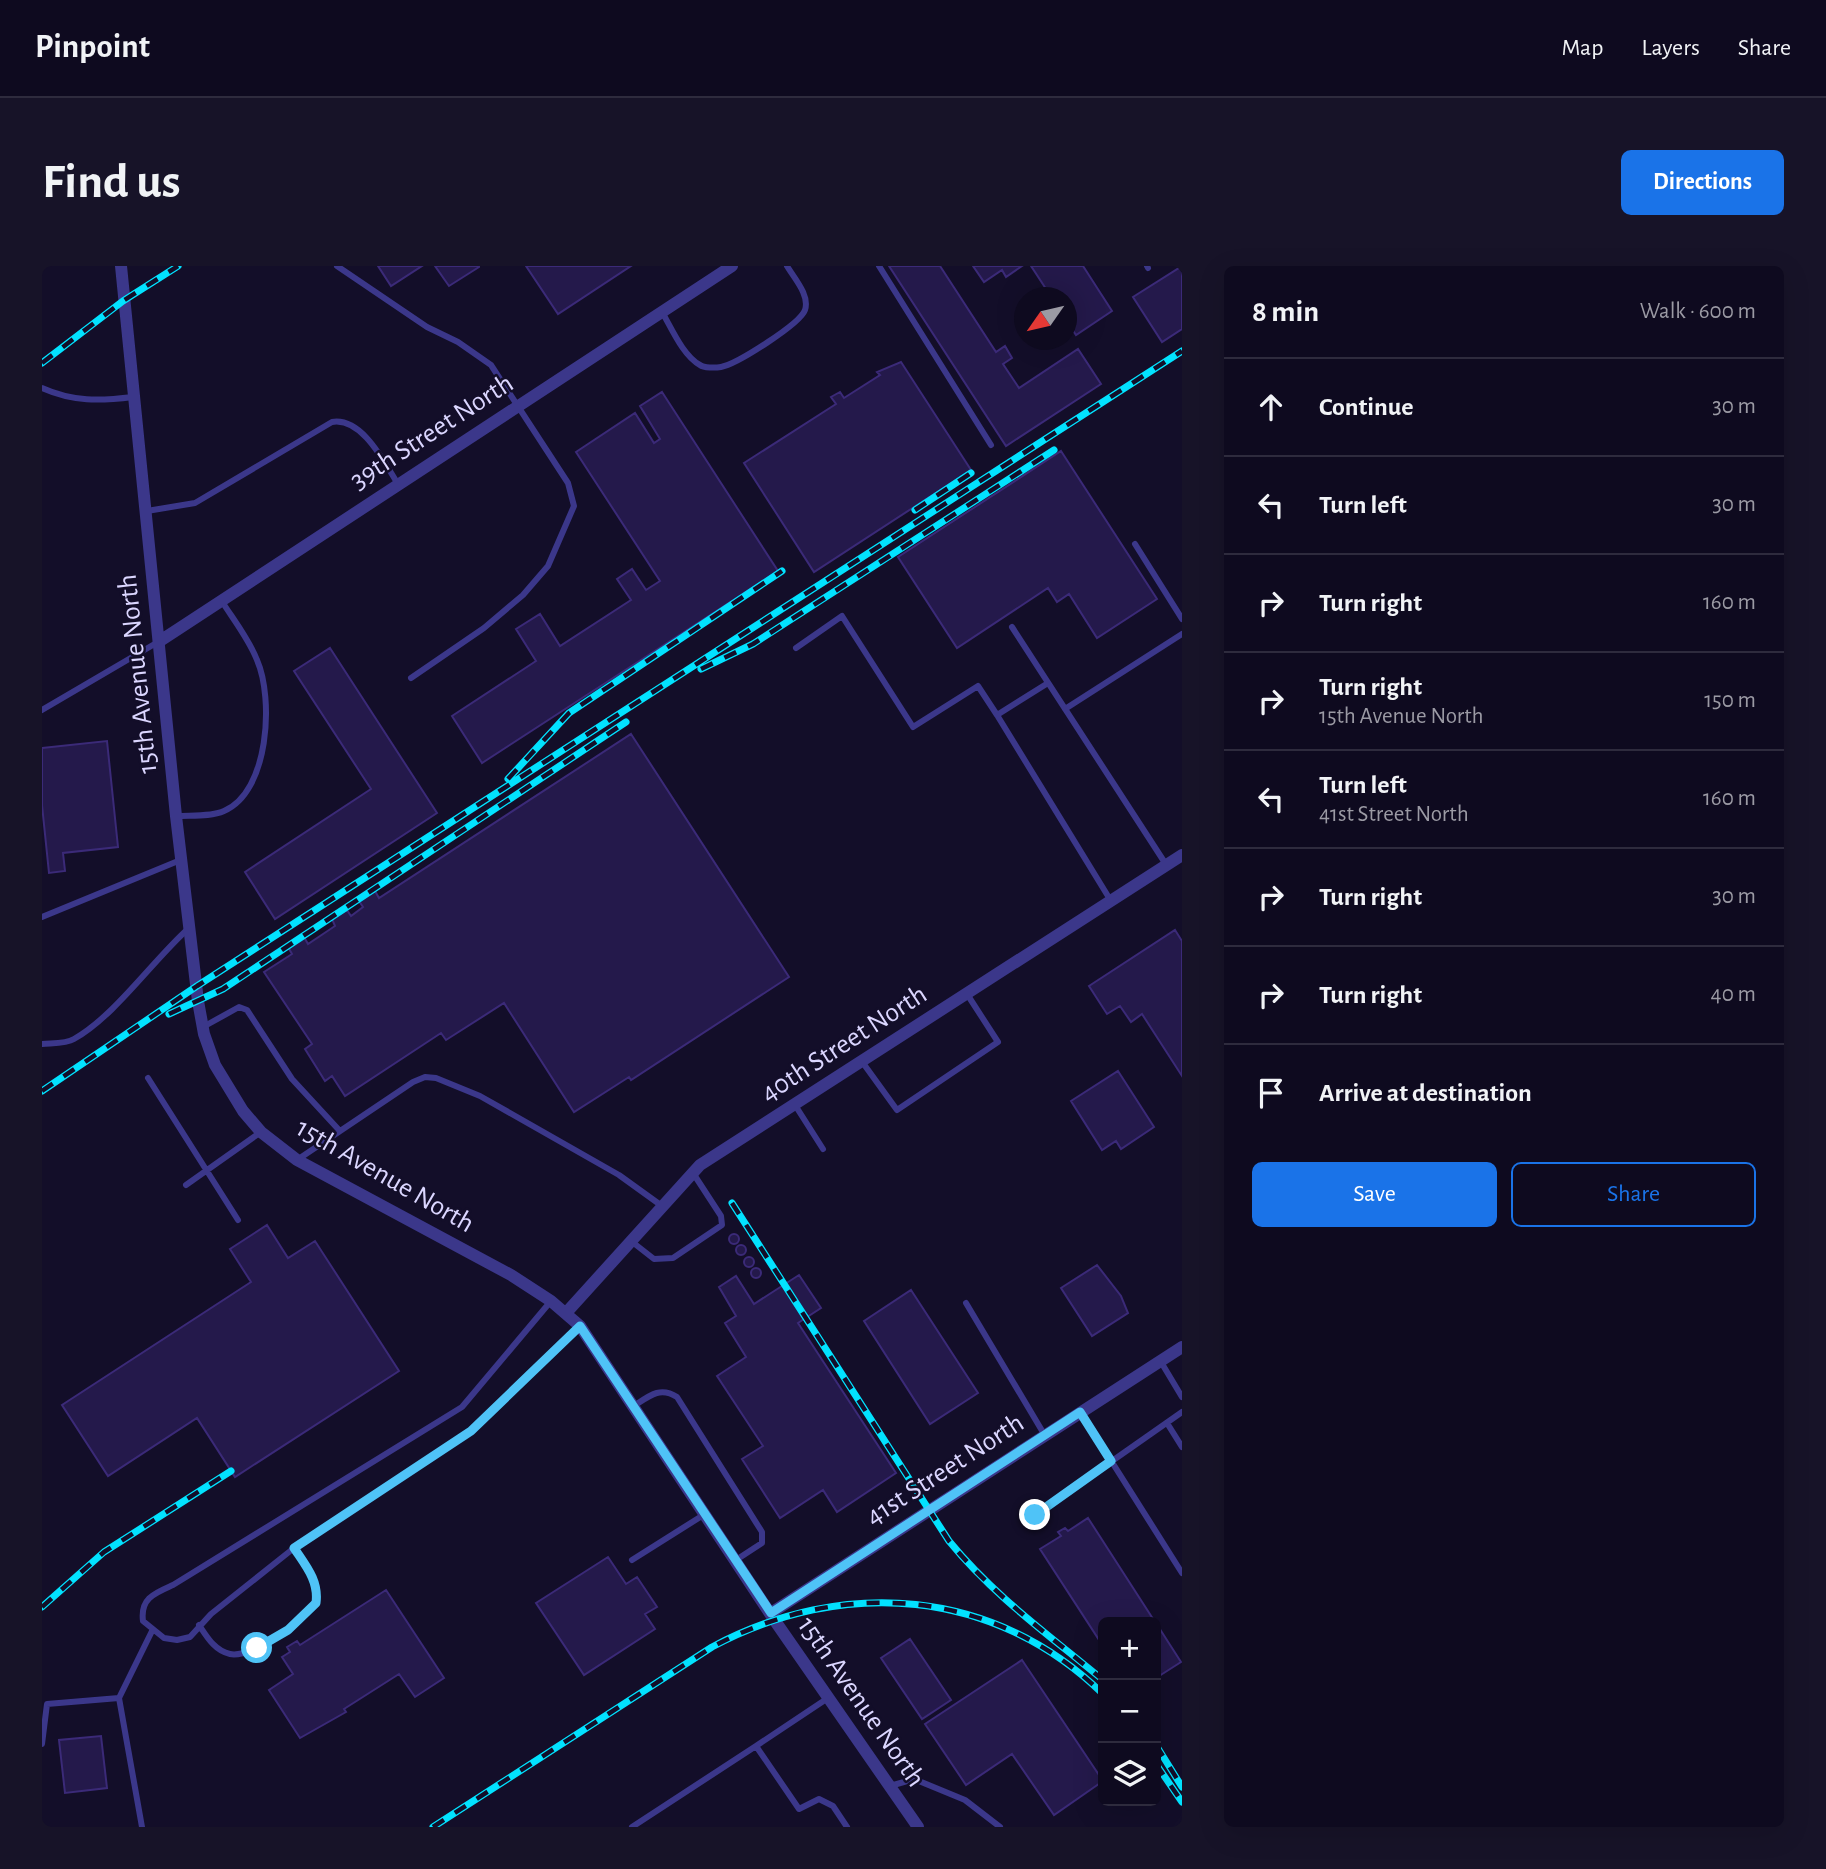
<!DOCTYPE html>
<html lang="en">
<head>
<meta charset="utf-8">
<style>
  body { margin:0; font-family:"Alegreya Sans",sans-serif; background:#171328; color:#f1f3f6 }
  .controls { position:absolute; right:21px; bottom:21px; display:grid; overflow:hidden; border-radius:10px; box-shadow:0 7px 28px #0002 }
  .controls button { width:63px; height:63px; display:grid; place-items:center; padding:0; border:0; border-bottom:2px solid #2e2b3d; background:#0e0a1f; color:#f1f3f6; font:35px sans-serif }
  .compass { position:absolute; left:972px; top:21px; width:63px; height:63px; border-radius:50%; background:#0e0a1f; box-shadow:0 7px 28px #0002; rotate:236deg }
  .stop { position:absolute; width:21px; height:21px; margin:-16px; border:5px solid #4fc3f7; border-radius:50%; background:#fff }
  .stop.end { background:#4fc3f7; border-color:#fff; box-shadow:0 2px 7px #0008 }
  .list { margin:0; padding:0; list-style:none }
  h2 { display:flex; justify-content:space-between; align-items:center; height:91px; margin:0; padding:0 28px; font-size:30px }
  h2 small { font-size:23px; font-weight:400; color:#9b9aa4 }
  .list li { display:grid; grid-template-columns:46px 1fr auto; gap:21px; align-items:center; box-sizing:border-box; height:98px; padding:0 28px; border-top:2px solid #2e2b3d }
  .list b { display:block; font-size:26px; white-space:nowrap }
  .list p { margin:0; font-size:23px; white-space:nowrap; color:#9b9aa4 }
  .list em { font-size:23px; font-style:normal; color:#9b9aa4 }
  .actions { display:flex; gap:14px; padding:21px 28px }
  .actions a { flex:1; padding:16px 0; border:2px solid #1a73e8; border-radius:10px; text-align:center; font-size:24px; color:#1a73e8 }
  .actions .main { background:#1a73e8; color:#fff }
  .icon { flex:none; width:38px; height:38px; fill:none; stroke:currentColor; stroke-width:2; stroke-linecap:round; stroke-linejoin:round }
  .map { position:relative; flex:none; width:1140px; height:1561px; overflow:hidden; border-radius:10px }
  header { display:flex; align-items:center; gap:42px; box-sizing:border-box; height:98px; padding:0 35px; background:#0e0a1f; border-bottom:2px solid #2e2b3d }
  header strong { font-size:33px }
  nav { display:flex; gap:38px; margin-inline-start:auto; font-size:24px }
  .intro { display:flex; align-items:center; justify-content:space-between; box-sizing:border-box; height:168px; padding:0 42px }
  h1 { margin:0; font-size:49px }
  .button { padding:18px 32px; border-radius:10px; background:#1a73e8; color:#fff; font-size:24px; font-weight:700 }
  main { display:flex; gap:42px; padding:0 42px }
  aside { flex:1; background:#0e0a1f; border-radius:10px; box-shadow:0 7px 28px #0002 }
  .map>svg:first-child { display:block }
  .building { fill:#24194b; stroke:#3b2a78; stroke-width:2 }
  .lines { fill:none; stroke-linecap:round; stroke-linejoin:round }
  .service { stroke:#3b378a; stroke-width:6 }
  .minor { stroke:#3b378a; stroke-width:12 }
  .rail-casing { stroke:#02e2ff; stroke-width:7 }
  .rail { stroke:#130e29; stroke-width:4.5; stroke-dasharray:13; stroke-linecap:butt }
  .route { stroke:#4fc3f7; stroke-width:9 }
  .labels { text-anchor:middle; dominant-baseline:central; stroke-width:5; stroke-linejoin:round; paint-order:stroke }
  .street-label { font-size:28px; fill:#dbd6ff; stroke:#130e29 }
</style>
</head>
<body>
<header>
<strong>Pinpoint</strong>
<nav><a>Map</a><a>Layers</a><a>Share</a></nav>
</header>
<div class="intro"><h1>Find us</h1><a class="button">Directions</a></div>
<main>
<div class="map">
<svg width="1140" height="1561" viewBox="0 0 1140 1561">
  <rect width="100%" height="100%" fill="#130e29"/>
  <!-- building -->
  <path class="building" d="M336 0H380L349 20Z
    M393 0H437V1L407 20Z
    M484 0H589L516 48Z
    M847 0H898L954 86 963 80 970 92 961 98 977 122 1036 83 1059 118 964 180Z
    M931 0H980L964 11 960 4 942 16Z
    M989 0H1041L1070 45 1034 69 1024 54V32H1010Z
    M1140 0V63L1120 76 1091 31Z
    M859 96 929 204 772 306 702 197 794 138 789 131 798 126 802 132 838 109 835 106Z
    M620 126 736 305 440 497 410 450 494 395 474 363 498 348 518 380 589 334 575 313 590 303 604 324 618 315 534 186 593 147 612 177 618 173 598 140Z
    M1019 185 1115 333 1055 372 1027 328 1015 336 1006 322 915 382 856 291Z
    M288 382 395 547 233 653 203 606 329 523 252 405Z
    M589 468 747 711 589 814 587 811 532 846 462 737 404 774 399 767 303 830 290 810 283 815 263 783 270 778 222 706 250 688 246 681 262 671 266 678 293 660 290 653 305 644 309 650 321 641 317 635 333 625 337 632Z
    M65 475 76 581 21 587 23 605 7 607 0 539V482Z
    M1133 664 1140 675V810L1100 748 1089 756 1078 740 1065 748 1047 720Z
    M1076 805 1112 861 1079 883 1074 875 1060 884 1029 835Z
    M225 959 246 992 273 975 357 1105 193 1211 155 1152 66 1210 20 1139 209 1016 188 983Z
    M687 973a5 5 0 1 1 10 0a5 5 0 1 1-10 0Z
    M694 984a5 5 0 1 1 10 0a5 5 0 1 1-10 0Z
    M702 996a5 5 0 1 1 10 0a5 5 0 1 1-10 0Z
    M1055 999 1079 1030 1086 1047 1050 1070 1019 1022Z
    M709 1007a5 5 0 1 1 10 0a5 5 0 1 1-10 0Z
    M757 1009 779 1042 756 1057 854 1207 795 1246 781 1224 738 1252 700 1193 721 1180 675 1110 704 1091 683 1057 694 1050 677 1021 694 1010 712 1038Z
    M869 1024 936 1127 888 1158 822 1055Z
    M1046 1252 1113 1356H1061V1380L998 1283 1019 1270 1016 1266 1023 1262 1026 1265Z
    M566 1291 584 1318 595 1311 615 1341 603 1348 613 1363 542 1409 494 1337Z
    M344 1324 402 1412 373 1431 357 1408 302 1443 304 1446 258 1472 227 1424 251 1408 240 1391 248 1386 245 1381 255 1375 258 1379Z
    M1114 1357 1139 1396 1114 1412Z
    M868 1373 909 1434 880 1453 839 1392Z
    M980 1394 1061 1515 1012 1549 970 1488 924 1519 883 1458Z
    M59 1470 65 1522 23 1527 17 1474Z"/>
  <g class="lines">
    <!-- service -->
    <path class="service" d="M295 0 385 61 416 76 449 99 526 217 532 240 506 300 481 329 442 362 369 412
      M837 0 949 179
      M1105 0 1106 2
      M620 46C629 61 641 90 658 99 662 102 673 102 679 101 695 98 758 58 763 44 768 29 752 12 745 0
      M0 122C31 136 58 135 91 131
      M105 245 153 237 290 156C320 151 342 196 356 218
      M1093 278 1140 353
      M970 361 1125 600
      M754 382 800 350 871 461 936 420 955 449
      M1006 417 955 449 1069 635
      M1023 443 1140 368
      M0 444 116 376
      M134 550C149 549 169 551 182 545 227 526 232 433 215 394 207 373 191 353 179 334
      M0 651 141 593
      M161 761 197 741 205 744 250 813 297 864
      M0 778C10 777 24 778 32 773 73 750 111 694 147 662
      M821 797 855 844 956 776 925 728
      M106 812 196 954
      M753 839 781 883
      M255 894 371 816 383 811 394 812 438 830 577 909 620 940
      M144 919 219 866
      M589 975 612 993 631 992 680 959 679 950 651 907
      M509 1035 420 1141 131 1319C113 1327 98 1332 101 1355L122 1372 135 1374 148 1371 169 1348 252 1282 429 1165 538 1060
      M924 1037 1002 1168
      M1119 1096 1140 1131
      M592 1140C607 1130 618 1120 635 1131L720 1266V1277L694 1294
      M1039 1147 1140 1307
      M1125 1157 1140 1181
      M993 1249 1140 1146
      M590 1294 663 1248
      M157 1359C165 1371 173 1385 188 1388 210 1393 278 1349 275 1325 273 1310 260 1295 252 1282
      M77 1432 110 1365
      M0 1478 5 1438 77 1432 100 1561
      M714 1480 786 1432
      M848 1520 872 1513 923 1534 958 1561
      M590 1561 714 1480 757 1543 777 1533 791 1540 805 1561"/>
    <!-- minor -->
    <path class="minor" d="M79 0 134 550 156 735 162 768 173 799 201 845 219 866 255 894 469 1009 509 1035 538 1060 731 1352 876 1561
      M118 375 690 0
      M524 1047 658 899 1140 589
      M729 1347 1140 1081"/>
    <!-- rail casing -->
    <g class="rail-casing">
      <path id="rail" d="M0 97 81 35 136 0
        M873 244 929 207
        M659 403 711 378 1012 184
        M466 513 527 447 740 305
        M127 748 181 723 584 456
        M0 825 155 720 1140 85
        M690 937 907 1275C952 1330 1007 1369 1061 1414
        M0 1341 62 1286 189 1205
        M1114 1479 1140 1521
        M1114 1498 1140 1536
        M391 1561 670 1381C801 1311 952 1322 1061 1428"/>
    </g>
    <!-- rail -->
    <use href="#rail" class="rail"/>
  </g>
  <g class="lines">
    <!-- route -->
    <path class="route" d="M215 1382 246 1364 274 1337C277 1315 264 1300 252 1282L429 1165 538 1060 729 1347 1038 1146 1069 1195 993 1249"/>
  </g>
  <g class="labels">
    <!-- street labels -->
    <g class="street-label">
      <text transform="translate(390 166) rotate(-33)">39th Street North</text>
      <text transform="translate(96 408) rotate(-96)">15th Avenue North</text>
      <text transform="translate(802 778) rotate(-33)">40th Street North</text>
      <text transform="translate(343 910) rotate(30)">15th Avenue North</text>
      <text transform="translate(903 1204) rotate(-33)">41st Street North</text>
      <text transform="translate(819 1436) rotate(55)">15th Avenue North</text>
    </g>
  </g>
</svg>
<div class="controls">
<button>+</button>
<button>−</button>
<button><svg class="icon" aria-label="layers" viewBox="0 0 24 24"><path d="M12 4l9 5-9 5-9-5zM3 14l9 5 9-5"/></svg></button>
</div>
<svg class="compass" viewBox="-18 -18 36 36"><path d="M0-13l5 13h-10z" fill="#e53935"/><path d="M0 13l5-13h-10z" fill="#9b9aa4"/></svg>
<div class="stop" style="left:215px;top:1382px"></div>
<div class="stop end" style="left:993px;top:1249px"></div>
</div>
<aside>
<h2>8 min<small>Walk · 600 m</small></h2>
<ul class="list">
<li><svg class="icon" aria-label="ahead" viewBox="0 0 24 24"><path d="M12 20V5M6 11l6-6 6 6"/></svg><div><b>Continue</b></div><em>30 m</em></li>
<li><svg class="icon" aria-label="left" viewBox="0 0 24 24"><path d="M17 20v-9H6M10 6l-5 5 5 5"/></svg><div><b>Turn left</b></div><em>30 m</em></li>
<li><svg class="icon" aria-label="right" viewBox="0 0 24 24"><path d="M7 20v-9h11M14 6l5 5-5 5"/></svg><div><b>Turn right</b></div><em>160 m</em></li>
<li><svg class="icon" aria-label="right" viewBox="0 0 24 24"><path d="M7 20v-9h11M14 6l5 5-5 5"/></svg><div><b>Turn right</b><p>15th Avenue North</p></div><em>150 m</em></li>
<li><svg class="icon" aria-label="left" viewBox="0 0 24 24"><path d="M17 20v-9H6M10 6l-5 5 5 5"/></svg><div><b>Turn left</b><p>41st Street North</p></div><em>160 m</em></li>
<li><svg class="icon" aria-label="right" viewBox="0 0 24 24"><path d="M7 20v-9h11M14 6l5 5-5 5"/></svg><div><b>Turn right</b></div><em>30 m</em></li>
<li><svg class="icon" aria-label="right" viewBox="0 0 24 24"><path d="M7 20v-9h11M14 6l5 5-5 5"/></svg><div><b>Turn right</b></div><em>40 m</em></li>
<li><svg class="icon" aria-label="arrive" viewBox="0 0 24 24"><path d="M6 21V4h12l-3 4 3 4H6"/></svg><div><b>Arrive at destination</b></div></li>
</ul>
<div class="actions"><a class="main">Save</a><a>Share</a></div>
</aside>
</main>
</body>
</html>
